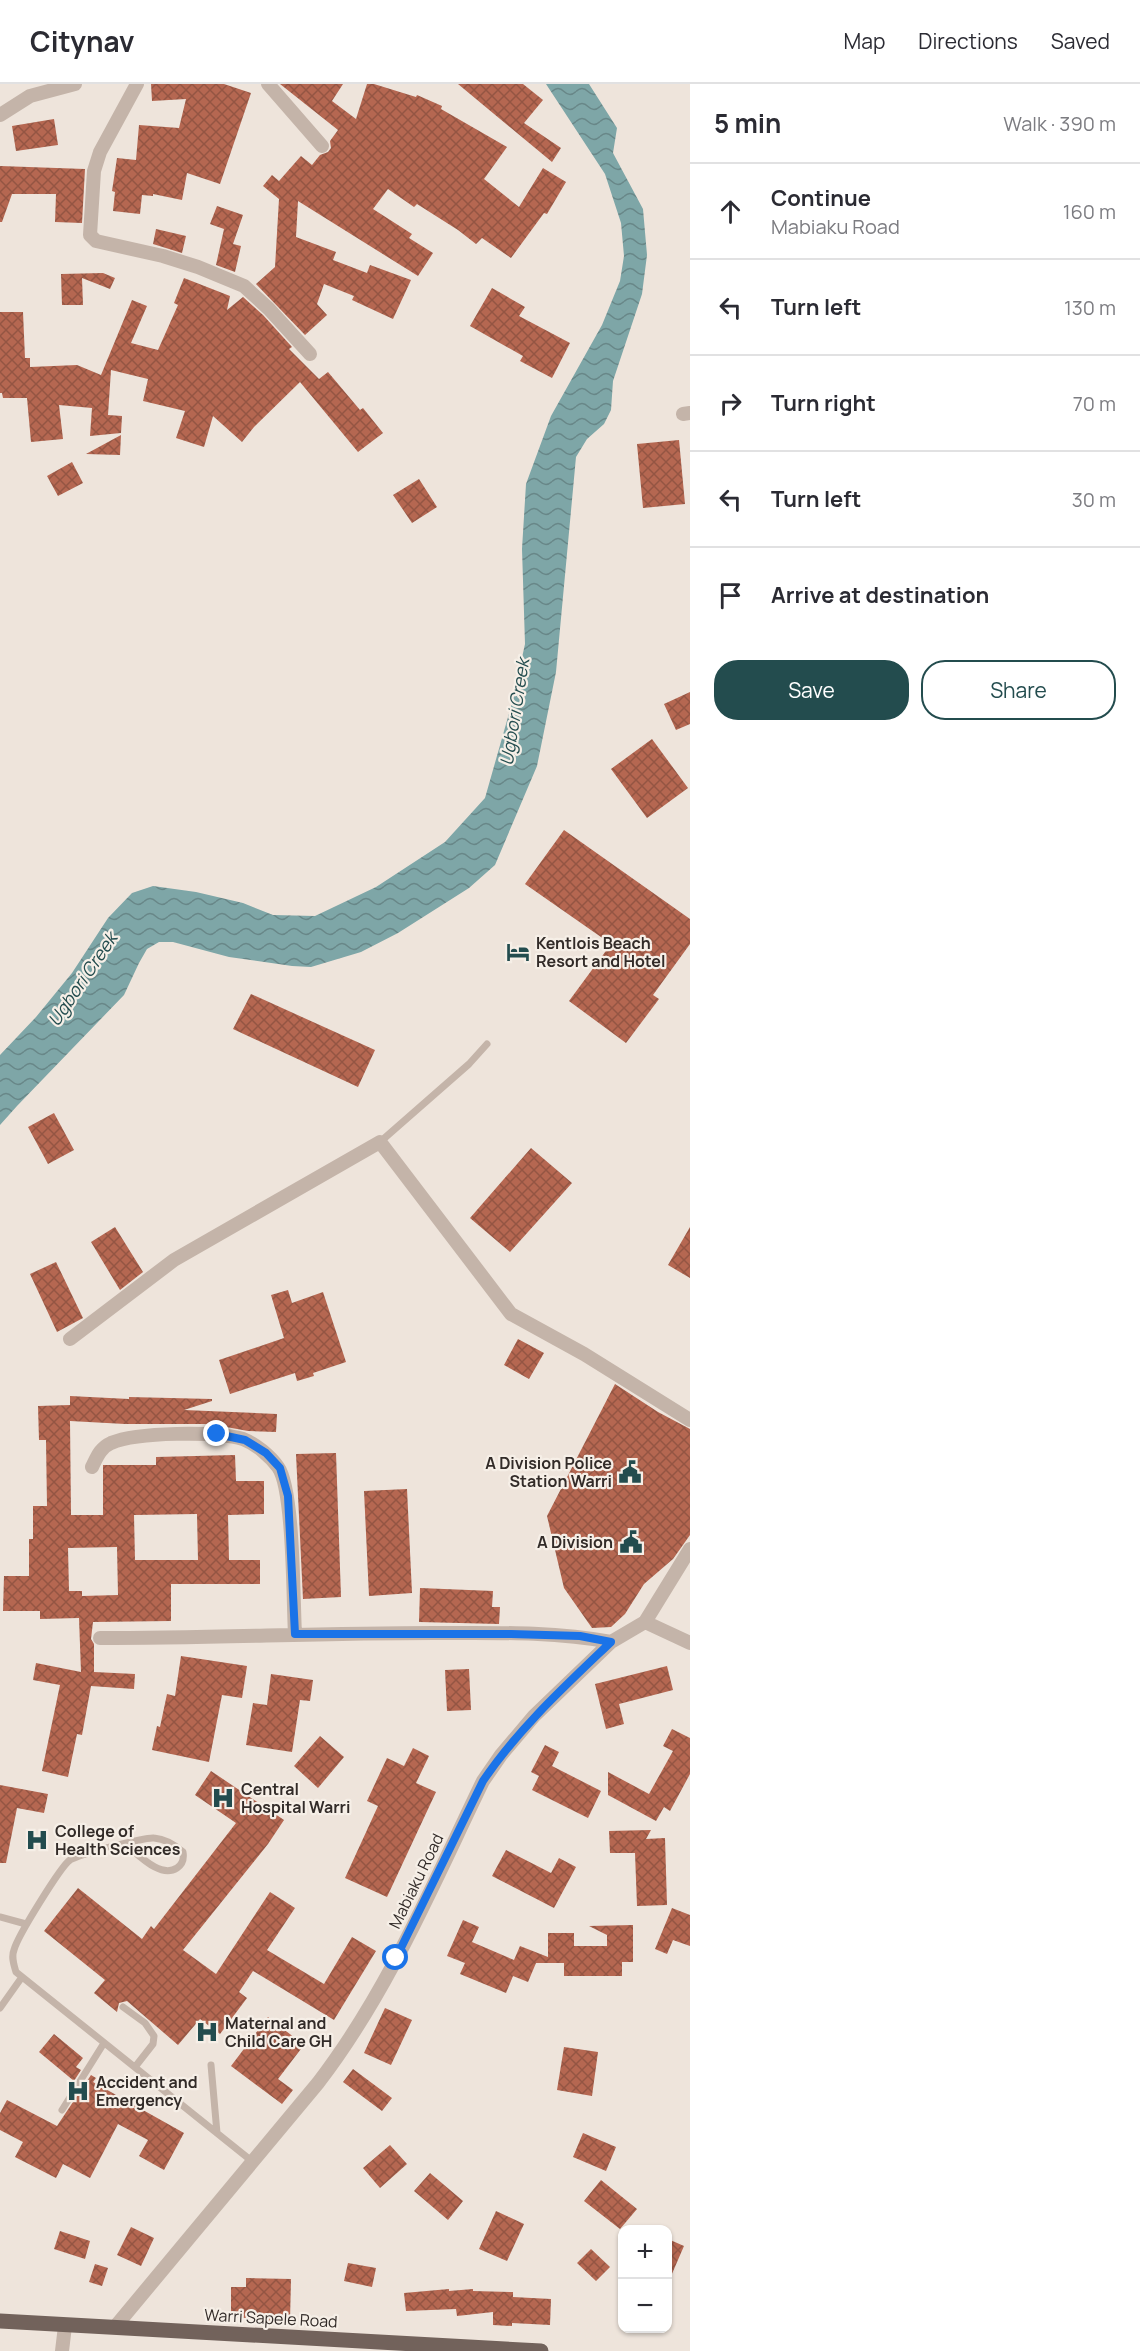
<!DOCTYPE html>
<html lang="en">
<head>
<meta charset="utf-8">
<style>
  body { margin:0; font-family:Manrope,sans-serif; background:#f7f7f7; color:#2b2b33 }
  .controls { position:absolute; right:18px; bottom:18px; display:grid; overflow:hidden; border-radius:12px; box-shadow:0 2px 4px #0004 }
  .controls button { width:54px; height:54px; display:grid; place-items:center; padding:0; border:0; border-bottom:2px solid #e1e1e2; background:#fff; color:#2b2b33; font:30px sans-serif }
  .stop { position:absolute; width:18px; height:18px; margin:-14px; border:4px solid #1a73e8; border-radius:50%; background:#fff }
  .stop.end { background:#1a73e8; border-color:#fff; box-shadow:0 2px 6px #0008 }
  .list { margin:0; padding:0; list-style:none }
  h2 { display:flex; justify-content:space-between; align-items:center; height:78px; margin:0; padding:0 24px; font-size:26px }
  h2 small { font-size:20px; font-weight:400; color:#7c7c81 }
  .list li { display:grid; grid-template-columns:39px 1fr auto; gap:18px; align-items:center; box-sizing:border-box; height:96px; padding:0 24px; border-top:2px solid #e1e1e2 }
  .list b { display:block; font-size:22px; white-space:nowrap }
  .list p { margin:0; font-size:20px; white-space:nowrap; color:#7c7c81 }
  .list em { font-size:20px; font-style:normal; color:#7c7c81 }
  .actions { display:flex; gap:12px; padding:18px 24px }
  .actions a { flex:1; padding:14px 0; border:2px solid #234c4e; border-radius:24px; text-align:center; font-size:21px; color:#234c4e }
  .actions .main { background:#234c4e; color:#fff }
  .icon { flex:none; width:33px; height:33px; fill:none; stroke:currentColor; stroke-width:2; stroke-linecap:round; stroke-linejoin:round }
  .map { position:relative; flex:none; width:690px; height:2267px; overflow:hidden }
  header { display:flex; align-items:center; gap:36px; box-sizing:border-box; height:84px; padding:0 30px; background:#fff; border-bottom:2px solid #e1e1e2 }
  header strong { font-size:28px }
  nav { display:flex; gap:33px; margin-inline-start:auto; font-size:21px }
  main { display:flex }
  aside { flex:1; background:#fff }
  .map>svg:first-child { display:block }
  .water { fill:url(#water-waves) }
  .building { fill:url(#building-cross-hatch); fill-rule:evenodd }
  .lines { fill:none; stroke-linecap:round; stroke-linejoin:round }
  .lane { stroke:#c4b4a9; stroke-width:7 }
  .street { stroke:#c4b4a9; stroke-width:14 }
  .primary { stroke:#72625b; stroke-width:15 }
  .route { stroke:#1a73e8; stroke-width:8 }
  .labels { text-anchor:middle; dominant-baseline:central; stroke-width:4.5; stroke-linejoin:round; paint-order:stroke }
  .poi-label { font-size:16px; font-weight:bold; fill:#322b28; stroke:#f6efe7; text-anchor:start }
  .street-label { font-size:16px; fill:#322b28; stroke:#f6efe7 }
  .water-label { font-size:18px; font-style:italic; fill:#234c4e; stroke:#f6efe7 }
</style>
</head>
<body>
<header>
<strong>Citynav</strong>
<nav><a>Map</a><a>Directions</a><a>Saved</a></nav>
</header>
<main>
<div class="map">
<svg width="690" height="2267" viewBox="0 0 690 2267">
  <defs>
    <pattern id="water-waves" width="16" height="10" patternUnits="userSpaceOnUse" patternTransform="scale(1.5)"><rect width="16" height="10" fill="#7ea6a7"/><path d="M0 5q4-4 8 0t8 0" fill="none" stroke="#688788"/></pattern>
    <pattern id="building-cross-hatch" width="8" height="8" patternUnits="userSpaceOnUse" patternTransform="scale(1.5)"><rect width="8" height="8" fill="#b56751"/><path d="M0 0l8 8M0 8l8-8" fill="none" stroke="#945543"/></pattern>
  </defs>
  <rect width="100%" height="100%" fill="#eee4db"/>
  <!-- water -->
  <path class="water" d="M546 0H589L617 44 613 69 643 125 647 171 642 210 613 297 611 326 604 340 587 355 576 373 556 588 537 682 495 781 469 804 398 849 361 868 311 883 292 882 229 873 173 858H159L147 865 139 879 124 911 17 1022 0 1041V971L36 933 72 889 108 834 132 809 153 802 196 808 243 819 273 831 315 832 376 803 445 758 485 714 512 619 525 560 522 465 526 400 551 332 602 241 620 197 624 172 621 139 605 90Z"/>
  <!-- building -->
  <path class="building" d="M151 0H224L251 9 220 100 187 89 182 116 153 110V112L142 111 140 130 113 127 115 108 112 107 117 74 136 76 139 41 179 44 186 15 152 17Z
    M280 0H343L332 17 356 35 367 0H374L416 13 417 11 442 22 441 25 507 63 484 95 519 123 543 84 566 98 547 130 544 129 511 174 482 154 476 160 458 146 417 120 414 123 388 105 373 125 412 150 409 154 433 169 418 192 298 117 296 153 336 168 333 176 367 189 370 181 411 196 393 235 352 216 354 212 324 200 317 220 327 231 305 251 256 200 275 183 279 115 263 102 272 91 279 97 301 72 312 81 320 71 328 68 331 64 330 57 338 46Z
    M458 0H523L543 16 524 39 561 64 552 78Z
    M54 35 58 61 16 67 12 42Z
    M0 82 85 85 82 139 55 138 56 110H12L2 138H0Z
    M217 122 243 131 233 160 241 162 235 188 216 181 224 145 210 140Z
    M156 145 186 152 182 169 153 160Z
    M103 189 115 194 110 205 82 194 83 221H62L61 190Z
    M184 194 230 212 227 226 243 213 263 231 292 263 289 265 319 295 328 288 360 326 363 324 383 349 358 368 300 298 254 343 242 358 213 332 204 363 176 354 185 327 143 317 148 295 111 286 108 331 122 332 121 349 90 352 92 324 59 321 63 355 31 358 27 314H3L2 309H0V228H23L25 274H30V283L77 281 101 291 132 216 147 222 131 259 158 266 178 221 174 219Z
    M492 204 525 223 519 232 570 259 552 294 520 277 523 272 470 242Z
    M121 351 120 371 86 370Z
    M679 356 685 420 643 424 637 360Z
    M72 378 83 399 58 412 47 392Z
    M419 395 437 423 412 439 393 411Z
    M690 608V640L676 646 664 620Z
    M652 655 688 704 647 734 611 685Z
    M564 746 690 835V860L653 911 659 915 626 959 569 917 611 860 525 800Z
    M251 910 375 966 358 1003 233 945Z
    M54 1029 74 1066 48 1080 28 1043Z
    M531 1064 572 1099 510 1168 470 1134Z
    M115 1143 143 1188 120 1206 91 1158Z
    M690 1143V1194L668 1181Z
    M56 1178 83 1234 57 1248 30 1190Z
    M288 1206 292 1219 323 1208 346 1278 313 1289 314 1292 297 1297 295 1289 230 1310 219 1276 284 1254 271 1211Z
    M518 1255 544 1269 529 1295 504 1281Z
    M615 1300 658 1328 690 1345V1451L673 1475 644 1500 625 1530 611 1543 592 1544 564 1504 547 1432Z
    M70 1312 129 1315V1313L212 1315V1317L184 1326 277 1330 276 1348 248 1347 210 1340H125L70 1337 71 1431H103V1381H156V1373L235 1371 236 1397H264V1430L228 1431 229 1476H260V1500H171V1537L93 1538 91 1555 94 1560V1588L135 1590 134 1605 91 1602 82 1651 77 1650 68 1693 42 1687 60 1601 33 1596 36 1579 81 1588 79 1534 40 1535V1527H3L4 1492H29V1455H33V1422H47L46 1356H39L38 1322 70 1321ZM197 1430 198 1476H135L134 1431ZM117 1463 118 1511 82 1512V1507H69L68 1464Z
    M336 1369 341 1513 303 1515 296 1370Z
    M407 1405 412 1509 369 1512 364 1407Z
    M420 1504 493 1507 492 1523H500L499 1540 419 1538Z
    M181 1572 247 1582 242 1614 222 1611 209 1678 152 1666 157 1642 160 1643 167 1610 175 1612Z
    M667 1582 673 1606 619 1620 624 1640 606 1645 595 1600Z
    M469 1585 471 1626 447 1627 445 1586Z
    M271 1590 313 1596 310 1617 300 1616 292 1668 246 1661 253 1619 267 1621Z
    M672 1645 690 1654V1690L670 1727 664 1723 656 1737 608 1711V1688L649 1710 673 1667 663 1662Z
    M320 1652 344 1673 318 1704 294 1682Z
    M545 1661 559 1668 552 1682 601 1707 588 1734 532 1706 539 1692 531 1688Z
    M413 1664 429 1672 416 1699 436 1708 387 1813 345 1794 378 1722 367 1717 387 1674 404 1682Z
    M211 1687 284 1736 268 1760 183 1866 216 1890 270 1808 295 1824 267 1866 324 1900 352 1853 376 1867 334 1936 253 1887 239 1908 247 1914 220 1950 200 1935 178 1961 127 1917 119 1919 117 1928 94 1909 105 1896 44 1847 78 1804 142 1855 151 1842 154 1845 236 1739 195 1711Z
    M0 1701 48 1710 44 1729 17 1724 6 1779H0Z
    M651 1746 646 1755 665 1754 667 1821 637 1822 635 1769H610L609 1747Z
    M506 1766 551 1789 559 1774 576 1783 554 1824 492 1792Z
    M672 1824 690 1831V1862L673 1856 667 1870 655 1865Z
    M463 1836 479 1843 472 1858 514 1876 520 1862 548 1873V1849H574V1862H607V1851L589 1842 633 1841V1878H622V1892H564V1879H536L528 1898 513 1892 506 1909 460 1890 465 1879 447 1872Z
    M385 1924 412 1936 391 1981 364 1969Z
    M268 1933 304 1961 278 1995 293 2006 282 2020 231 1982Z
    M54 1950 83 1974 76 1983 81 1986 74 1997 39 1968Z
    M564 1963 598 1968 592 2012 557 2006Z
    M353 1985 392 2014 382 2027 343 1998Z
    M91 1991 96 1994 93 1998 184 2049 164 2086 139 2072 148 2056 118 2040 90 2094 63 2080 56 2094 15 2073 23 2058 0 2046V2029L7 2016 57 2042Z
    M583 2049 616 2063 606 2087 573 2073Z
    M390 2061 407 2080 380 2104 363 2084Z
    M430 2089 463 2117 448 2136 414 2107Z
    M601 2096 637 2125 620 2145 584 2117Z
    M496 2127 524 2140 507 2177 479 2165Z
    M131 2143 154 2154 141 2182 117 2171Z
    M60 2147 90 2157 85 2175 54 2165Z
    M668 2155 684 2162 668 2199Z
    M591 2165 610 2183 596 2197 577 2179Z
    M348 2179 376 2184 372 2203 344 2197Z
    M95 2180 108 2184 102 2202 89 2198Z
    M246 2194 291 2195 290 2237 245 2236V2234L231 2233V2203H246Z
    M449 2205V2207L473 2205V2207L513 2208V2213L551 2215 550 2241 512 2239V2242L493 2241V2228L457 2232 456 2225 406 2227 404 2209Z"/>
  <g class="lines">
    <!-- lane -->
    <path class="lane" d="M380 1058 469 980 487 960
      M125 1760C138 1770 160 1795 177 1784 183 1780 184 1774 183 1768 175 1761 166 1755 154 1754 145 1753 77 1771 70 1776 61 1782 17 1853 14 1866 11 1873 14 1881 16 1888L253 2078
      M0 1833 26 1840
      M123 1923 145 1939 154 1952 153 1960 135 1983
      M0 1924 22 1893
      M211 1981 217 2049
      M62 2026 104 1959"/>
    <!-- street -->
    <path class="street" d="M137 0 100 68 94 87 90 151 96 157 163 172 198 183 244 202 269 225 310 270
      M268 0 322 62
      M0 31 30 12 75 0
      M683 330 690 329
      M70 1255 174 1176 380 1058 511 1230 584 1270 690 1336
      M92 1383C97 1373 100 1364 111 1359 137 1348 216 1347 243 1355 256 1360 270 1372 278 1383 294 1405 293 1517 295 1550
      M645 1538 690 1559
      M100 1554C211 1554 322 1549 433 1549 492 1549 552 1547 611 1558
      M115 2243 318 1999C388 1908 433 1800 483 1697L501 1671 534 1632 611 1558 645 1538 690 1465
      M62 2267 65 2242"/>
    <!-- primary -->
    <path class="primary" d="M0 2237 541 2267"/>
  </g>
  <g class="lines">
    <!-- route -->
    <path class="route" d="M217 1350 245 1356 266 1369 280 1384 288 1412 295 1550H511L580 1552 611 1558C565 1602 519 1644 483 1697L396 1874"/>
  </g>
  <!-- icons -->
  <defs>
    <g id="hotel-bare" transform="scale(1.8)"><path d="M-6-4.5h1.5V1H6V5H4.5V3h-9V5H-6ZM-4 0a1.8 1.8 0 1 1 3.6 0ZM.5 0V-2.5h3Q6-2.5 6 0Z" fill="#234c4e" stroke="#f6efe7" stroke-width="2.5" paint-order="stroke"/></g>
    <g id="civic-bare" transform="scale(1.8)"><path d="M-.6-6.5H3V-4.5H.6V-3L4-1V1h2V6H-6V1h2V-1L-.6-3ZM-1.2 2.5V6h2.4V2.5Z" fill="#234c4e" stroke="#f6efe7" stroke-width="2.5" paint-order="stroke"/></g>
    <g id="hospital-bare" transform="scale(1.8)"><path d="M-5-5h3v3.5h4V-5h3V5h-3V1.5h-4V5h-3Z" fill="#234c4e" stroke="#f6efe7" stroke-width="2.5" paint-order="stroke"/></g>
  </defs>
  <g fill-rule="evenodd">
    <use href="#hotel-bare" x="518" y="868"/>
    <use href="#civic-bare" x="630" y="1388"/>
    <use href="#civic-bare" x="631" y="1458"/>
    <use href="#hospital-bare" x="223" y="1714"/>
    <use href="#hospital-bare" x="37" y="1756"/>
    <use href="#hospital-bare" x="207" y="1948"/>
    <use href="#hospital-bare" x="78" y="2007"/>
  </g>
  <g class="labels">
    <!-- poi labels -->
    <g class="poi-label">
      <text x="536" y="859">Kentlois Beach<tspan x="536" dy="18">Resort and Hotel</tspan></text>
      <text x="612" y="1379" text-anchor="end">A Division Police<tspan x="612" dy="18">Station Warri</tspan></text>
      <text x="613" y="1458" text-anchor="end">A Division</text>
      <text x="241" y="1705">Central<tspan x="241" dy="18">Hospital Warri</tspan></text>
      <text x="55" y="1747">College of<tspan x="55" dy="18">Health Sciences</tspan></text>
      <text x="225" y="1939">Maternal and<tspan x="225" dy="18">Child Care GH</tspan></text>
      <text x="96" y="1998">Accident and<tspan x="96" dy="18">Emergency</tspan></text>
    </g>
    <!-- street labels -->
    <g class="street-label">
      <text transform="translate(416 1797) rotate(-64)">Mabiaku Road</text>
      <text transform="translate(271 2234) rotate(3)">Warri Sapele Road</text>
    </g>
    <!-- water labels -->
    <g class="water-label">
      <text transform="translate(514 628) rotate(-81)">Ugbori Creek</text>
      <text transform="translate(82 895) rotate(-56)">Ugbori Creek</text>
    </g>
  </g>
</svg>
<div class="controls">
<button>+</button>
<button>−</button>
</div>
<div class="stop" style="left:396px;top:1874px"></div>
<div class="stop end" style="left:217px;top:1350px"></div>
</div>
<aside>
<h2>5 min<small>Walk · 390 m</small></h2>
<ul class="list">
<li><svg class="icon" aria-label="ahead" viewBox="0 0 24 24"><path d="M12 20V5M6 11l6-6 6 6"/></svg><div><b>Continue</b><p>Mabiaku Road</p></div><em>160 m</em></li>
<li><svg class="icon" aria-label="left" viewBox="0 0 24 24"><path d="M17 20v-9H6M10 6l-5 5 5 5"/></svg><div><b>Turn left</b></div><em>130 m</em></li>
<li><svg class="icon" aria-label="right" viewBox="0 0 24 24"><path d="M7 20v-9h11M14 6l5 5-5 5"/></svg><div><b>Turn right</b></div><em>70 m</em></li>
<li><svg class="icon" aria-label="left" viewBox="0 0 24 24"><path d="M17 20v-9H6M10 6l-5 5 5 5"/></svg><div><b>Turn left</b></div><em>30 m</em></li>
<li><svg class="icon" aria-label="arrive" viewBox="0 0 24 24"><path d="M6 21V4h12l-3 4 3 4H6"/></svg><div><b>Arrive at destination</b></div></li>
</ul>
<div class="actions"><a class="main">Save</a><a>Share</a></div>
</aside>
</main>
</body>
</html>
